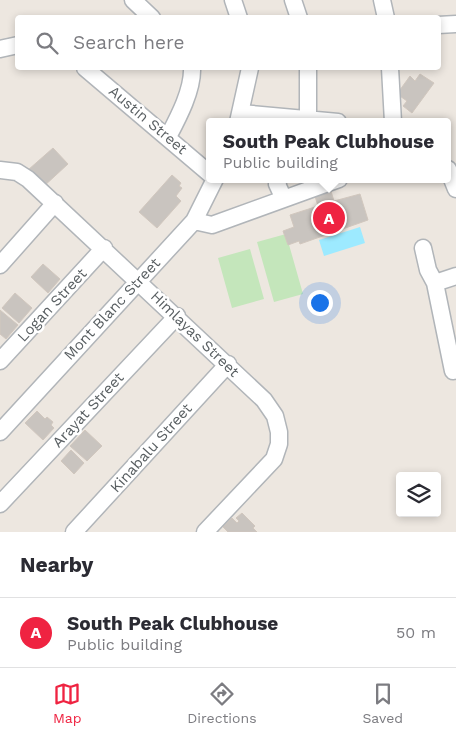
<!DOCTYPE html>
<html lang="en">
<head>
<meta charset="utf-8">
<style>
  body { margin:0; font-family:"Work Sans",sans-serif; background:#f7f7f7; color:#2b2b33 }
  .controls { position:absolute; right:15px; bottom:15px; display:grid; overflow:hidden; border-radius:5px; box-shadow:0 2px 8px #0003 }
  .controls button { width:45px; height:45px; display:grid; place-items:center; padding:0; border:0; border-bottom:1px solid #e1e1e2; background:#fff; color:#2b2b33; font:25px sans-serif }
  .you { position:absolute; left:319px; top:302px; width:18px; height:18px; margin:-12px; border:4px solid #fff; border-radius:50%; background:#1a73e8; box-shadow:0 0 0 8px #1a73e833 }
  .badge { display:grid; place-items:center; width:32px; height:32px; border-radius:50%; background:#ef2341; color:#fff; font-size:16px; font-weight:700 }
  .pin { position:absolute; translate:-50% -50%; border:2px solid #fff; box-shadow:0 1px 5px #0006 }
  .popup { position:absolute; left:206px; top:118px; width:245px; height:65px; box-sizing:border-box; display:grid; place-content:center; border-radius:5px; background:#fff; filter:drop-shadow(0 1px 4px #0005); font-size:16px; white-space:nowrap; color:#7c7c81 }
  .popup b { font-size:19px; color:#2b2b33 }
  .popup::after { content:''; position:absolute; left:50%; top:100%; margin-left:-10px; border:10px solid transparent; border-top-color:#fff }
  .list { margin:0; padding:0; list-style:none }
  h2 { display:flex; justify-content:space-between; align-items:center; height:65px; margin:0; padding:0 20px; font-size:21px }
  h2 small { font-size:16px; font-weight:400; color:#7c7c81 }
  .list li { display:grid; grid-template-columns:32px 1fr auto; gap:15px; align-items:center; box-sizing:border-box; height:70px; padding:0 20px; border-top:1px solid #e1e1e2 }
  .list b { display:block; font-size:19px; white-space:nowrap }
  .list p { margin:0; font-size:16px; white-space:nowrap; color:#7c7c81 }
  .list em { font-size:16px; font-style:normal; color:#7c7c81 }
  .icon { flex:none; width:28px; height:28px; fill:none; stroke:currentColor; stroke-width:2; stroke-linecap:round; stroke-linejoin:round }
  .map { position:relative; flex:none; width:456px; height:532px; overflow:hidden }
  .search { position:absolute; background:#fff; box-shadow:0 2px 8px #0003; left:15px; right:15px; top:15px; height:55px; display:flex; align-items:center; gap:12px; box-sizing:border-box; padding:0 18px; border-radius:5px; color:#7c7c81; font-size:19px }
  .sheet { height:135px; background:#fff }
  nav { display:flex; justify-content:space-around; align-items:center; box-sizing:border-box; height:70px; border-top:1px solid #e1e1e2; background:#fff; font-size:14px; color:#7c7c81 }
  nav a { display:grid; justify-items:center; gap:2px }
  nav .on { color:#ef2341 }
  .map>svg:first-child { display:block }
  .green { fill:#c4e6bb }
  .water { fill:#9deaff }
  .building { fill:#c9c4bf; stroke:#d1c7be }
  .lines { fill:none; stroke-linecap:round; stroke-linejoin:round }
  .minor-casing { stroke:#b1b5b9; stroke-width:19 }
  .minor { stroke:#fff; stroke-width:16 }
  .labels { text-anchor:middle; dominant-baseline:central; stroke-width:5; stroke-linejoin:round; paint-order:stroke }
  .street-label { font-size:15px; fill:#595f62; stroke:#fff }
</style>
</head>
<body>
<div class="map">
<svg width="456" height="532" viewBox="0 0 456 532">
  <rect width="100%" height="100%" fill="#ede7e0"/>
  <!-- green -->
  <path class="green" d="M286 234 303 294 274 302 257 242Z
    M250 249 264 299 232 308 218 258Z"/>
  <!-- water -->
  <path class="water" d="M360 227 365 243 324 256 319 240Z"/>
  <!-- building -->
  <path class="building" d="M420 74 434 83 412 113 403 106 407 101 397 94 410 76 415 81Z
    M53 148 68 164 43 187 28 170Z
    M172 175 181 183 179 186 182 188 176 196 181 201 157 228 139 212Z
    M330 188 334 201 360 194 368 220 300 244 299 241 288 245 283 231 294 227 290 215 318 206 314 193Z
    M43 264 60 279 48 293 31 277Z
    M15 293 32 308 19 323 2 308Z
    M0 310 18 325 6 339 0 334Z
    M37 411 45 419 47 417 53 422 51 425 54 428 43 440 25 423Z
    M85 430 102 446 87 461 70 446Z
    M71 450 84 463 74 474 61 461Z
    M242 513 255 526 253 528 257 532H228L223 527 232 518 237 523 239 521 236 518Z"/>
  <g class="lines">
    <!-- minor casing -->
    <g class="minor-casing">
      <path id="minor" d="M133 0 152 18
        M233 0 239 18
        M293 0 299 18
        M382 0 386 18
        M438 25 456 24
        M0 49 18 45
        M85 68 210 174
        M390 68 393 122
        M241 113 338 122
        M308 119V68
        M238 122 250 68
        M168 137C178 118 193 90 192 68
        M448 169 456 189
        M0 170 17 172 28 179 264 400 275 416 279 432V444L274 459 205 532
        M279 179 277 184 283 197
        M194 221 212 225 339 179
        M423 248 428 270 435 283 453 371
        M0 265 55 203
        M435 283 456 276
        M0 361 104 248
        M0 432 194 221 215 179
        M0 504 177 316
        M74 532 228 364"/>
    </g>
    <!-- minor -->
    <use href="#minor" class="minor"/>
  </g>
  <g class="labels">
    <!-- street labels -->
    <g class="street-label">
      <text transform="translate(148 120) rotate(40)">Austin Street</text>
      <text transform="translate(52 305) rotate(-47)">Logan Street</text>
      <text transform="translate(112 309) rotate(-47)">Mont Blanc Street</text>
      <text transform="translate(195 334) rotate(44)">Himlayas Street</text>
      <text transform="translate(88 410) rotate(-47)">Arayat Street</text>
      <text transform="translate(151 448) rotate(-48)">Kinabalu Street</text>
    </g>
  </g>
</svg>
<div class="controls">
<button><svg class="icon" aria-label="layers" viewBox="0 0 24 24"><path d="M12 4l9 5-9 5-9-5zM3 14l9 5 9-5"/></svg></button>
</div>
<div class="you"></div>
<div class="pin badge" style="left:329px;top:218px">A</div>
<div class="popup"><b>South Peak Clubhouse</b>Public building</div>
<div class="search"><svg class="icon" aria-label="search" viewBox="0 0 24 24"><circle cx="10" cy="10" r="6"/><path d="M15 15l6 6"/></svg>Search here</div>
</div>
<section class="sheet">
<h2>Nearby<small></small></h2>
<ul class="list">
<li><span class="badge">A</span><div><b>South Peak Clubhouse</b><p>Public building</p></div><em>50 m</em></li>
</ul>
</section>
<nav>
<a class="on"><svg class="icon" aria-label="map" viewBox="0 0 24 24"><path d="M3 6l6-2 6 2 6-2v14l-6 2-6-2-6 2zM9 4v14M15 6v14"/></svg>Map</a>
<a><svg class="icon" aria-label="directions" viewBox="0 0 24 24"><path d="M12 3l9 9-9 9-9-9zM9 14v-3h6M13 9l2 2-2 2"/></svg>Directions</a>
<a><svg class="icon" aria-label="saved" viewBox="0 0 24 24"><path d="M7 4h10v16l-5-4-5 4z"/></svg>Saved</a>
</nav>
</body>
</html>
